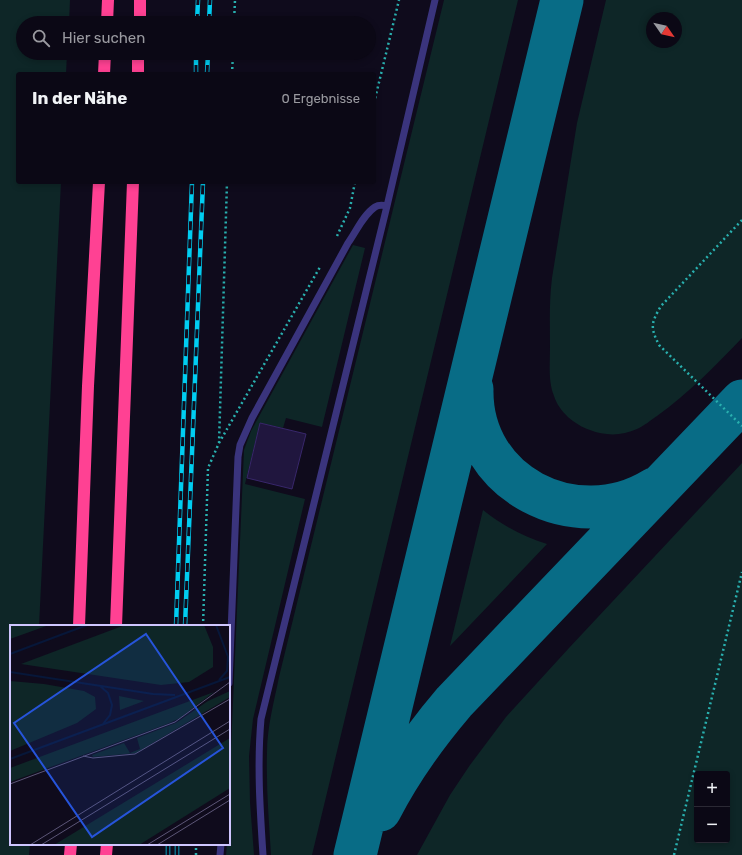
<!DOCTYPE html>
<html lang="de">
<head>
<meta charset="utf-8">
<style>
  body { margin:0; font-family:Rubik,sans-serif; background:#14111e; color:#f1f3f6 }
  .controls { position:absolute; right:12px; bottom:12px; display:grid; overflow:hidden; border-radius:4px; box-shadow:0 2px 6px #0003 }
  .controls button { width:36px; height:36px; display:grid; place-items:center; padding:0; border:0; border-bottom:1px solid #2b2934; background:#0b0815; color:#f1f3f6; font:20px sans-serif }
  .compass { position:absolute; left:646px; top:12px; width:36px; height:36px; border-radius:50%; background:#0b0815; box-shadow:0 2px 6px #0003; rotate:124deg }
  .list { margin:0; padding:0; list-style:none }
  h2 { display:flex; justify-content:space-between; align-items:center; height:52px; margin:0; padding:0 16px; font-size:17px }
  h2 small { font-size:13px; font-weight:400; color:#9a9aa0 }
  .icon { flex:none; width:22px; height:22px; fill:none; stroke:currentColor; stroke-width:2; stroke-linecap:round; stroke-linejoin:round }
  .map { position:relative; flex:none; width:742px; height:855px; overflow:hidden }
  .search { position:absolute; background:#0b0815; box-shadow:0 2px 6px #0003; left:16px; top:16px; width:360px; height:44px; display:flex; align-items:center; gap:10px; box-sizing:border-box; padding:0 14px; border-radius:22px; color:#9a9aa0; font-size:15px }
  .panel { position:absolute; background:#0b0815; box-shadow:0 2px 6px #0003; left:16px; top:72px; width:360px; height:112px; border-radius:4px }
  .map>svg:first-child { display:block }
  .green { fill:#0e2627; fill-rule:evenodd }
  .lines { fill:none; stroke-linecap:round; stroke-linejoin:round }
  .taxiway { stroke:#086c86; stroke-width:43 }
  .building { fill:#20163e; stroke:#38276b }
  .path { stroke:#29b0af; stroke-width:2.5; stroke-dasharray:2 3; stroke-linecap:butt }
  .service { stroke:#3a347d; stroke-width:7 }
  .motorway { stroke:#ff4193; stroke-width:12 }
  .rail-casing { stroke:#00cdf1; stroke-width:4.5 }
  .rail { stroke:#0f0b1c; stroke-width:3; stroke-dasharray:9; stroke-linecap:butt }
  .inset-river { fill:none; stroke:#071739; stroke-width:2 }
  .inset-road { fill:none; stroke:#5c5677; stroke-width:1 }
  .view { fill:#2654da; fill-opacity:0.15; stroke:#2654da; stroke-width:2 }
  .inset-edge { fill:none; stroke:#cfc6ff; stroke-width:2 }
</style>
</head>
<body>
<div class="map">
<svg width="742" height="855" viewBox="0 0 742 855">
  <rect width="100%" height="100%" fill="#0f0b1c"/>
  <!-- green -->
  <path class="green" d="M0 0H70L69 23H23V53H67L66 74H18V182H61L39 626H11V844H30L29 855H0Z
    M444 0H518L312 855H271C269 821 266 787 267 753 267 727 274 702 279 677Z
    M606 0H742V338C715 366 689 393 657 416 651 420 644 426 637 429 622 436 605 436 590 430 575 425 559 412 554 396 548 381 550 364 550 348 550 324 549 302 552 278L577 123ZM652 18H676V42H652Z
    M353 245 365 248 322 427 286 418 283 428 260 423 245 484 305 499 253 719 249 756 250 802 254 855H226L227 844H229V794L244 450 251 431Z
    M742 463V855H417L450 795 470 765 506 717 569 648ZM697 774H727V840H697Z
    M483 510C502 525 523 537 547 544L450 646Z"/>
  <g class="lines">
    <!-- taxiway -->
    <path class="taxiway" d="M472 389C470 484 575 537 654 489
      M380 810C400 771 425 736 454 702L742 401
      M355 855 562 0"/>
  </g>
  <!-- building -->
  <path class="building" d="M260 423 306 434 292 489 247 478Z"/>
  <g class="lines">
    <!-- path -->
    <path class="path" d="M234 23 235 0
      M232 74 233 53
      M374 103 399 0
      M742 220 661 306C651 323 650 327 659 345L742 426
      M337 236 350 208 355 182
      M219 443 320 267
      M203 626 208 468 219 443 227 182
      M196 855V844
      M674 855 742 572"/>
    <!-- service -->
    <path class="service" d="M229 683 238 457 240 445 252 418 348 243C356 232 363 215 375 207 378 205 383 205 387 206
      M220 855 221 844
      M263 855C260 809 257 765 261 719L387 206 435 0"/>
    <!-- motorway -->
    <path class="motorway" d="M107 23 108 0
      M140 23V0
      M104 74 105 53
      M138 74V53
      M79 626 88 386 99 182
      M116 626 133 182
      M70 855 71 844
      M106 855 107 844"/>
    <!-- rail casing -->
    <g class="rail-casing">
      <path id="rail" d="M197 23 198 0
        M209 23 210 0
        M196 74V53
        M207 74 208 53
        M176 626 192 182
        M185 626 203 182
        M168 855V844
        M177 855V844"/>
    </g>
    <!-- rail -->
    <use href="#rail" class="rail"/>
  </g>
  <!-- overview -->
  <g transform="translate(10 625)">
    <rect width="220" height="220" fill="#0f0b1c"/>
    <path d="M0 0H39L0 14ZM115 0H194L203 22V42L179 57 151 60 11 39ZM0 56 34 59 74 66 85 72 86 84 67 98 0 126ZM220 66V72L126 128 83 132 82 130 114 118 120 128 130 124 127 113 166 98 198 76ZM204 67 170 93 157 99 0 157V143ZM109 71 134 76 110 85ZM220 113V163L129 220H44Z" fill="#0e2627"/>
    <path class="inset-river" d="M206 0 220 37M0 29 77 0M0 47 143 69 165 70M209 55 217 46 218 32M90 61 98 68 102 80 100 90 93 99M0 134 220 52"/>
    <path class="inset-road" d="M73 131 83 133 125 129 220 74M0 159 165 97 220 57M220 185V198M20 220 220 96M31 220 220 104M137 220 220 169M147 220 220 175"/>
    <path class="view" d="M136 9 213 123 82 212 4 98Z"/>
    <rect width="220" height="220" class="inset-edge"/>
  </g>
</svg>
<div class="controls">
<button>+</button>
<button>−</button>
</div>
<svg class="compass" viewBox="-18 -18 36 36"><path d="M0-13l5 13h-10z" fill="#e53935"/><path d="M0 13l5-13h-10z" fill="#9a9aa0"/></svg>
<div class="search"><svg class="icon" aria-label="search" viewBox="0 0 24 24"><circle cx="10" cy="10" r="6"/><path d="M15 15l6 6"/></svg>Hier suchen</div>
<section class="panel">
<h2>In der Nähe<small>0 Ergebnisse</small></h2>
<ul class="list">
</ul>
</section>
</div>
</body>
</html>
